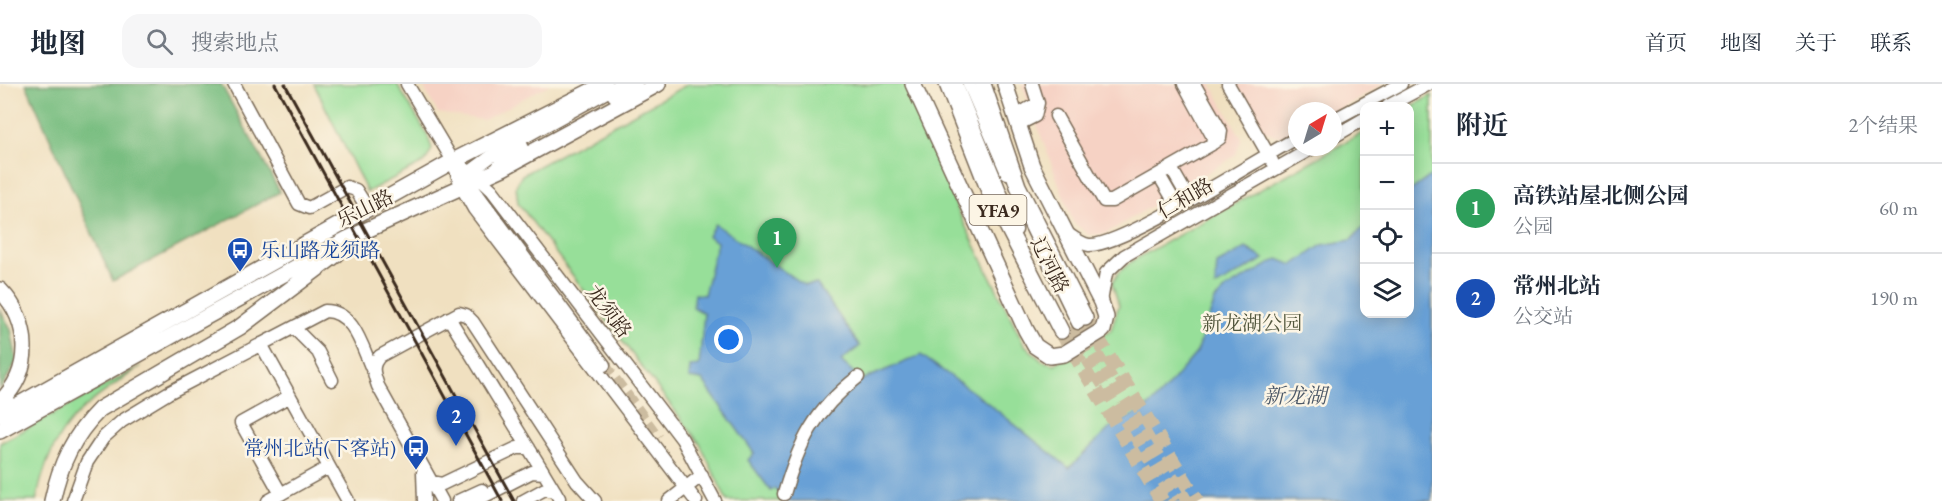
<!DOCTYPE html>
<html lang="zh">
<head>
<meta charset="utf-8">
<style>
  body { margin:0; font-family:"EB Garamond","Noto Serif SC",serif; background:#f6f6f7; color:#1f2937 }
  .controls { position:absolute; right:18px; top:18px; display:grid; overflow:hidden; border-radius:12px; box-shadow:0 3px 15px #0003 }
  .controls button { width:54px; height:54px; display:grid; place-items:center; padding:0; border:0; border-bottom:2px solid #e0e1e3; background:#fff; color:#1f2937; font:30px sans-serif }
  .compass { position:absolute; left:1288px; top:18px; width:54px; height:54px; border-radius:50%; background:#fff; box-shadow:0 3px 15px #0003; rotate:38deg }
  .you { position:absolute; left:729px; top:256px; width:21px; height:21px; margin:-15px; border:4px solid #fff; border-radius:50%; background:#1a73e8; box-shadow:0 0 0 9px #1a73e833 }
  .badge { display:grid; place-items:center; width:39px; height:39px; border-radius:50%; background:#ea580c; color:#fff; font-size:20px; font-weight:700 }
  .pin { position:absolute; translate:-50% -50px; filter:drop-shadow(0 2px 3px #0008) }
  .pin::after { content:''; position:absolute; top:32px; width:21px; height:18px; background:inherit; clip-path:polygon(0 0,100% 0,50% 100%) }
  .list { margin:0; padding:0; list-style:none }
  h2 { display:flex; justify-content:space-between; align-items:center; height:78px; margin:0; padding:0 24px; font-size:26px }
  h2 small { font-size:20px; font-weight:400; color:#747a83 }
  .list li { display:grid; grid-template-columns:39px 1fr auto; gap:18px; align-items:center; box-sizing:border-box; height:90px; padding:0 24px; border-top:2px solid #e0e1e3 }
  .list b { display:block; font-size:22px; white-space:nowrap }
  .list p { margin:0; font-size:20px; white-space:nowrap; color:#747a83 }
  .list em { font-size:20px; font-style:normal; color:#747a83 }
  .icon { flex:none; width:33px; height:33px; fill:none; stroke:currentColor; stroke-width:2; stroke-linecap:round; stroke-linejoin:round }
  .map { position:relative; flex:none; width:1432px; height:417px; overflow:hidden }
  header { display:flex; align-items:center; gap:36px; box-sizing:border-box; height:84px; padding:0 30px; background:#fff; border-bottom:2px solid #e0e1e3 }
  header strong { font-size:28px }
  nav { display:flex; gap:33px; margin-inline-start:auto; font-size:21px }
  .search { width:420px; height:54px; background:#f6f6f7; display:flex; align-items:center; gap:15px; box-sizing:border-box; padding:0 21px; border-radius:18px; color:#747a83; font-size:22px }
  main { display:flex }
  aside { flex:1; background:#fff }
  .map>svg:first-child { display:block }
  .built { fill:#f6d2c4 }
  .green { fill:#97df99; stroke:#69845c; stroke-width:1.5 }
  .forest { fill:#79be81; stroke:#5a7450; stroke-width:1.5 }
  .water { fill:#67a0d6; stroke:#51657a; stroke-width:1.5 }
  .lines { fill:none; stroke-linecap:round; stroke-linejoin:round }
  .minor-tunnel { stroke:#ccbca0; stroke-width:12; stroke-dasharray:12 6; stroke-linecap:butt }
  .major-tunnel { stroke:#ccbca0; stroke-width:15; stroke-dasharray:15 8; stroke-linecap:butt }
  .minor-casing { stroke:#7a6a57; stroke-width:15 }
  .major-casing { stroke:#7a6a57; stroke-width:18 }
  .minor { stroke:#fff; stroke-width:12 }
  .major { stroke:#fff; stroke-width:15 }
  .rail { stroke:#3b2a1e; stroke-width:3 }
  .labels { text-anchor:middle; dominant-baseline:central; stroke-width:5; stroke-linejoin:round; paint-order:stroke }
  .shield { fill:#fcf5e5; stroke:#75675a; stroke-width:1.5 }
  .shield-label { font-size:18px; font-weight:bold; fill:#3b2a1e }
  .street-label { font-size:20px; fill:#3b2a1e; stroke:#fcf5e5 }
  .transit-label { font-size:20px; fill:#164399; stroke:#fcf5e5; text-anchor:start }
  .park-label { font-size:20px; fill:#52573d; stroke:#fcf5e5 }
  .water-label { font-size:21px; font-style:italic; fill:#4d5968; stroke:#fcf5e5 }
</style>
</head>
<body>
<header>
<strong>地图</strong>
<div class="search"><svg class="icon" aria-label="search" viewBox="0 0 24 24"><circle cx="10" cy="10" r="6"/><path d="M15 15l6 6"/></svg>搜索地点</div>
<nav><a>首页</a><a>地图</a><a>关于</a><a>联系</a></nav>
</header>
<main>
<div class="map">
<svg width="1432" height="417" viewBox="0 0 1432 417">
  <rect width="100%" height="100%" fill="#fcf5e5"/>
  <filter id="ink" filterUnits="userSpaceOnUse"><feTurbulence type="fractalNoise" baseFrequency=".0167" numOctaves="2"/><feDisplacementMap in="SourceGraphic" scale="12" xChannelSelector="R" yChannelSelector="G"/><feConvolveMatrix kernelMatrix="1 2 1 2 8 2 1 2 1" color-interpolation-filters="sRGB"/></filter>
  <filter id="wash" filterUnits="userSpaceOnUse"><feTurbulence type="fractalNoise" baseFrequency=".008" numOctaves="4" result="noise"/><feDisplacementMap in="SourceGraphic" scale="24" xChannelSelector="R" yChannelSelector="G"/><feGaussianBlur stdDeviation="1.35" result="paint"/><feColorMatrix in="noise" values="0 0 0 0 0 0 0 0 0 0 0 0 0 0 0 0 0 1.4 0 .05"/><feComposite in="paint" operator="in"/></filter>
  <g filter="url(#wash)">
    <rect width="100%" height="100%" fill="#f0e0c0"/>
    <!-- built -->
    <path class="built" d="M422 0H550L484 36 438 29Z
      M1022 0H1211L1242 55 1235 72 1105 150 1089 151 1073 138Z
      M1236 0H1384L1333 29 1297 27V49L1279 53 1260 45Z"/>
    <!-- green -->
    <path class="green" d="M314 0H397L427 50 432 65 425 78 367 108Z
      M688 0H905L960 131 1024 260 1042 277 1055 280 1111 246 1119 221 1112 199 1119 188 1132 177 1364 48V230H1410V23L1432 11V417H727L700 360 518 119 516 102 522 91Z
      M141 282C79 326 53 338 36 417H0V359Z"/>
    <!-- forest -->
    <path class="forest" d="M26 0H221L280 108 113 197Z
      M0 226 11 245 17 277 0 306Z"/>
    <!-- water -->
    <path class="water" d="M1432 91V417H784L775 404 771 407 748 376 754 369 702 296 689 294 690 283 699 282 704 229 693 223 695 210 704 211 717 158 708 152 715 140 804 201 817 200 860 262 841 277 862 296 921 271 984 316 1069 384 1111 343 1149 322 1163 308 1197 268 1215 216 1227 204 1278 175 1293 181 1322 161 1351 156 1364 142V230H1410V107Z
      M1246 164 1264 175 1215 203 1217 180Z"/>
  </g>
  <g filter="url(#ink)">
    <g class="lines">
      <!-- minor-tunnel -->
      <path class="minor-tunnel" d="M1078 239 1187 417
        M1068 245 1175 417
        M604 281 658 354"/>
      <!-- major-tunnel -->
      <path class="major-tunnel" d="M1085 234 1197 417
        M1061 247 1162 417"/>
      <!-- minor casing -->
      <g class="minor-casing">
        <path id="minor" d="M234 0 299 120 309 124 347 103 356 106 368 125
          M407 0 453 77 461 102 474 125 696 417
          M956 0 1016 146
          M969 0 1007 89
          M1194 0 1221 47 1220 54 1213 59
          M1228 0 1272 77
          M614 12 636 0
          M1388 22 1429 0
          M1016 32 1038 19
          M1056 32 1104 117H1112L1212 60 1213 53 1184 0
          M1333 36 1401 0
          M1019 40 1035 32 1038 19 1032 0
          M1333 53 1364 35
          M453 77 479 94 492 106 682 355 715 417
          M1171 84 1189 115
          M494 89 504 74 522 62
          M1159 91 1177 122
          M464 92 604 281
          M470 97 474 85 497 68 621 0
          M1026 132 1078 239
          M1065 148C1071 152 1081 160 1089 161 1122 163 1259 74 1297 54
          M1101 218 1106 189 1124 172 1314 63
          M449 234 544 389
          M296 242 298 248 318 268 332 296
          M261 260 348 417
          M423 388 424 417
          M431 398 442 400 517 364H529
          M281 410 241 339 290 312
          M784 410C799 358 815 326 858 293
          M73 417 87 378 103 354 122 337 168 309 325 227C354 227 362 263 372 285
          M268 417 329 383
          M442 417 378 302C374 290 370 282 380 272L459 229 466 231 473 238 577 397 595 417
          M458 417 482 406
          M475 417 532 388 544 389 559 414
          M523 417 545 405 555 407
          M669 417 702 391"/>
      </g>
      <!-- major casing -->
      <g class="major-casing">
        <path id="major" d="M913 0 1026 246 1035 262 1050 272 1064 270 1103 246 1106 233 1101 218 1032 82 1005 0
          M947 0 989 107 1061 247
          M983 0 1018 102 1085 234
          M0 206C31 238 33 287 0 318
          M0 331 453 77 605 0
          M0 347 347 155 503 84 658 0
          M52 417C60 380 73 352 100 325L240 243 337 170"/>
      </g>
      <!-- minor -->
      <use href="#minor" class="minor"/>
      <!-- major -->
      <use href="#major" class="major"/>
      <!-- rail -->
      <path class="rail" d="M275 0 502 417
        M285 0 514 417"/>
    </g>
  </g>
  <!-- icons -->
  <defs>
    <g id="bus-pin" transform="scale(1.35)"><path d="M0 17L-7.5 6A9.5 9.5 0 1 1 7.5 6Z" fill="#1a4fb4" stroke="#fcf5e5"/><path d="M-5-6H5V4H4V6H2V4H-2V6H-4V4H-5ZM-3.5-4V0h7V-4ZM-3.5 1.2v1.5H-2V1.2ZM2 1.2v1.5H3.5V1.2Z" fill="#fff"/></g>
  </defs>
  <g fill-rule="evenodd">
    <use href="#bus-pin" x="240" y="166"/>
    <use href="#bus-pin" x="416" y="364"/>
  </g>
  <g class="labels">
    <!-- shield labels -->
    <rect class="shield" x="969.5" y="111" width="57" height="30" rx="4.5"/>
    <g class="shield-label">
      <text x="998" y="126">YFA9</text>
    </g>
    <!-- street labels -->
    <g class="street-label">
      <text transform="translate(1185 114) rotate(-30)">仁和路</text>
      <text transform="translate(365 124) rotate(-26)">乐山路</text>
      <text transform="translate(1050 181) rotate(63)">辽河路</text>
      <text transform="translate(609 227) rotate(53)">龙须路</text>
    </g>
    <!-- transit labels -->
    <g class="transit-label">
      <text x="260" y="166">乐山路龙须路</text>
      <text x="396" y="364" text-anchor="end">常州北站(下客站)</text>
    </g>
    <!-- park labels -->
    <g class="park-label">
      <text x="1252" y="239">新龙湖公园</text>
    </g>
    <!-- water labels -->
    <g class="water-label">
      <text x="1295" y="311">新龙湖</text>
    </g>
  </g>
</svg>
<div class="controls">
<button>+</button>
<button>−</button>
<button><svg class="icon" aria-label="locate" viewBox="0 0 24 24"><circle cx="12" cy="12" r="6"/><path d="M12 2v4M12 18v4M2 12h4M18 12h4"/></svg></button>
<button><svg class="icon" aria-label="layers" viewBox="0 0 24 24"><path d="M12 4l9 5-9 5-9-5zM3 14l9 5 9-5"/></svg></button>
</div>
<svg class="compass" viewBox="-18 -18 36 36"><path d="M0-13l5 13h-10z" fill="#e53935"/><path d="M0 13l5-13h-10z" fill="#747a83"/></svg>
<div class="you"></div>
<div class="pin badge" style="left:777px;top:184px;background:#2e9e5b">1</div>
<div class="pin badge" style="left:456px;top:362px;background:#1a4fb4">2</div>
</div>
<aside>
<h2>附近<small>2个结果</small></h2>
<ul class="list">
<li><span class="badge" style="background:#2e9e5b">1</span><div><b>高铁站屋北侧公园</b><p>公园</p></div><em>60 m</em></li>
<li><span class="badge" style="background:#1a4fb4">2</span><div><b>常州北站</b><p>公交站</p></div><em>190 m</em></li>
</ul>
</aside>
</main>
</body>
</html>
